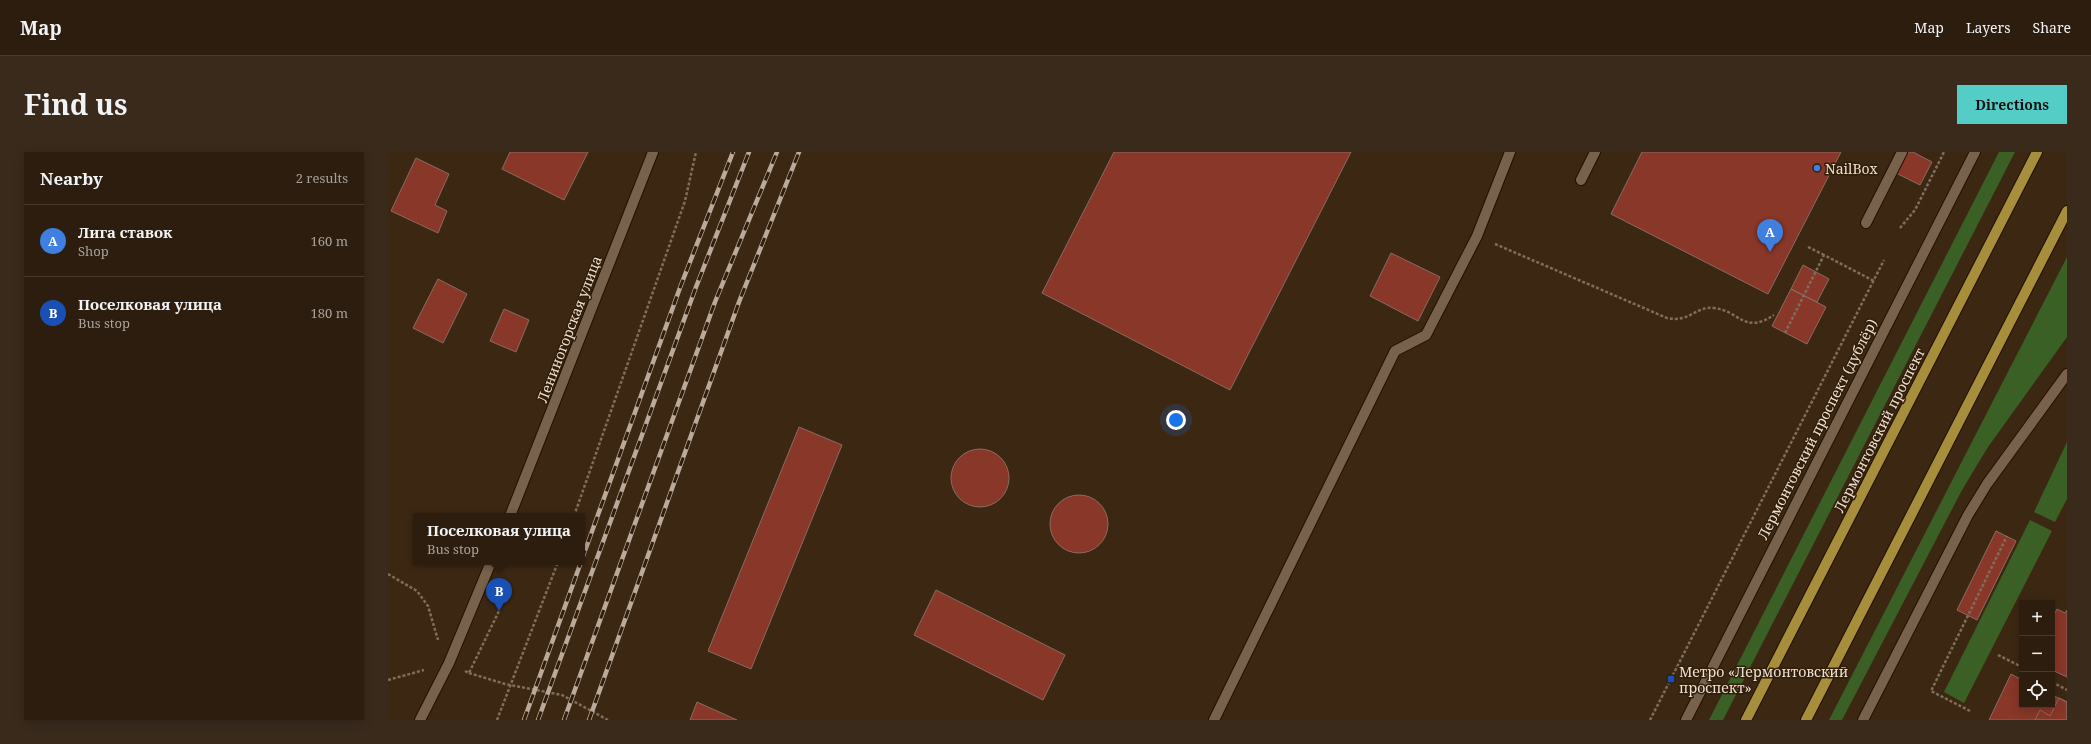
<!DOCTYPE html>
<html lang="en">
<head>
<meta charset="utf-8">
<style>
  body { margin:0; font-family:"Noto Serif",serif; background:#392a1c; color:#f1f3f6 }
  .controls { position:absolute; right:12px; bottom:12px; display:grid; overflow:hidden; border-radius:0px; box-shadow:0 2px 10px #0003 }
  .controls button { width:36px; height:36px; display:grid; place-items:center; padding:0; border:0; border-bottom:1px solid #483b2e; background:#2d1d0e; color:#f1f3f6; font:20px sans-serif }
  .you { position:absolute; left:788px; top:268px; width:14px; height:14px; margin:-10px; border:3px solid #fff; border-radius:50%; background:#1a73e8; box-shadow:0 0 0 6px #1a73e833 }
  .badge { display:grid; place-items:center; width:26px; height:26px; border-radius:50%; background:#54cdc7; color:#fff; font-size:13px; font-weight:700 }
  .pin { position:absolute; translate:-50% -33px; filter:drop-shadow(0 1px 2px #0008) }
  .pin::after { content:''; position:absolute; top:21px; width:14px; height:12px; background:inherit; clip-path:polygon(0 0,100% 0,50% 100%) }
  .popup { position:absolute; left:25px; top:361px; width:172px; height:52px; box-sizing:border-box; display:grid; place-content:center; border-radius:0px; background:#2d1d0e; filter:drop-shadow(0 1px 3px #0005); font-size:13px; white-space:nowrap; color:#a7a29e }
  .popup b { font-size:15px; color:#f1f3f6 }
  .popup::after { content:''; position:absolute; left:50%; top:100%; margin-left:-8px; border:8px solid transparent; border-top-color:#2d1d0e }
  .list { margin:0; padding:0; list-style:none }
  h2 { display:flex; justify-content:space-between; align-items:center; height:52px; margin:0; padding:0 16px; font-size:17px }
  h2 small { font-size:13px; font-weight:400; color:#a7a29e }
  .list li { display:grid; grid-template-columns:26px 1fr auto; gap:12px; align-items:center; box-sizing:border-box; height:72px; padding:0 16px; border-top:1px solid #483b2e }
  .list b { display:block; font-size:15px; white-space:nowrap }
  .list p { margin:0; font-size:13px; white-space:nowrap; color:#a7a29e }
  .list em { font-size:13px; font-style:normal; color:#a7a29e }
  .icon { flex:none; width:22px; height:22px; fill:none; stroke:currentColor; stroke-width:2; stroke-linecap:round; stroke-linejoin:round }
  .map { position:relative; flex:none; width:1679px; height:568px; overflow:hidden; border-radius:0px }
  header { display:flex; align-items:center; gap:24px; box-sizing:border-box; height:56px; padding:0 20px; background:#2d1d0e; border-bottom:1px solid #483b2e }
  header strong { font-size:19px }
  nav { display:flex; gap:22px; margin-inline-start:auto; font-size:14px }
  .intro { display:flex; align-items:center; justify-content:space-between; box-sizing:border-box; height:96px; padding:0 24px }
  h1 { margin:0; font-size:28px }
  .button { padding:10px 18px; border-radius:0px; background:#54cdc7; color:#111; font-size:14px; font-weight:700 }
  main { display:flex; gap:24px; padding:0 24px }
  aside { flex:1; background:#2d1d0e; border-radius:0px; box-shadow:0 2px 10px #0003 }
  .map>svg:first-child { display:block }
  .green { fill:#3b6026 }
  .building { fill:#883728; stroke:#8c6b64 }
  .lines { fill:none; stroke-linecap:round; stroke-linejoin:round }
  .lane-casing { stroke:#221000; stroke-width:12 }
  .street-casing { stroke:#221000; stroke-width:12 }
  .secondary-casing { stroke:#221000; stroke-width:12 }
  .primary-casing { stroke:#221000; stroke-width:12 }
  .path { stroke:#806e5d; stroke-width:2.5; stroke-dasharray:3 2; stroke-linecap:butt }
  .lane { stroke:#79624c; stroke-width:10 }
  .street { stroke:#79624c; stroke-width:10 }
  .secondary { stroke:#79624c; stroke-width:10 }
  .primary { stroke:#a68e3d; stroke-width:10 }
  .rail-casing { stroke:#baaa9c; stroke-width:4.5 }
  .rail { stroke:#311e09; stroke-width:3; stroke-dasharray:9; stroke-linecap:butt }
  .shop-dot { fill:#3f7fe0; stroke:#311e09; stroke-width:1.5 }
  .transit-dot { fill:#1a4fb4; stroke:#311e09; stroke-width:1.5 }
  .labels { text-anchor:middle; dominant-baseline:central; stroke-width:3; stroke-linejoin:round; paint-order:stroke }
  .poi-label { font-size:14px; fill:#eddfd3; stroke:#311e09; text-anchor:start }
  .street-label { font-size:14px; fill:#eddfd3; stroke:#311e09 }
</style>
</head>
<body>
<header>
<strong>Map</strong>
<nav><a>Map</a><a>Layers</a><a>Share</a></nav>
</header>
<div class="intro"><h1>Find us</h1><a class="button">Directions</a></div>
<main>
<aside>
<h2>Nearby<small>2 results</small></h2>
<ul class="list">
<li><span class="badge" style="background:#3f7fe0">A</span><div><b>Лига ставок</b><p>Shop</p></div><em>160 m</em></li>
<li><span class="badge" style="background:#1a4fb4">B</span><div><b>Поселковая улица</b><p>Bus stop</p></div><em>180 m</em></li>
</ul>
</aside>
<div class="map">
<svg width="1679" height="568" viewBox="0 0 1679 568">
  <rect width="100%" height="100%" fill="#3c2713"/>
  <!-- green -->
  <path class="green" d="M1611 0H1627L1335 568H1321Z
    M1679 105V185L1600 295 1574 338 1454 568H1441Z
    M1679 290V347L1667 370 1646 360Z
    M1642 368 1664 379 1576 551 1556 540Z"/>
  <!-- building -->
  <path class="building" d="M122 0H200L176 48 114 17Z
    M726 0H963L842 238 654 141Z
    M1254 0H1453L1380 142 1223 62Z
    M1516 0H1525L1544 10 1532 33 1506 20Z
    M28 6 61 22 47 53 59 59 50 81 3 59Z
    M1003 101 1052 125 1030 169 982 144Z
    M1415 113 1441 127 1429 150 1403 137Z
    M50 127 79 142 55 191 25 176Z
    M1403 137 1438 155 1419 192 1384 174Z
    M116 157 141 168 128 200 102 189Z
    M411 275 454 293 363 517 320 499Z
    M563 326a29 29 0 1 1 58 0a29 29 0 1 1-58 0Z
    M662 372a29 29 0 1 1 58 0a29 29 0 1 1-58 0Z
    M1608 379 1628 389 1589 468 1569 458Z
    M548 438 677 503 655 548 526 483Z
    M1669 457 1677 461 1679 458V525L1664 518V467Z
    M1623 522 1634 528V553H1664V543L1679 550V568H1601Z
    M1671 546 1679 550V568H1647L1652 558 1662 564Z
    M309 550 349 568H302Z"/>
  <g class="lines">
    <!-- lane casing -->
    <g class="lane-casing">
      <path id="lane" d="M1193 28 1207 0
        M1478 71 1514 0
        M826 568 1007 199 1038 183 1089 84 1122 0"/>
    </g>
    <!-- street casing -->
    <g class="street-casing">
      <path id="street" d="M1298 568 1587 0"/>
    </g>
    <!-- secondary casing -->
    <g class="secondary-casing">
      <path id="secondary" d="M122 364 265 0
        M32 568 61 511 103 410
        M1475 568 1580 363 1599 332 1679 222"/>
    </g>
    <!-- primary casing -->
    <g class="primary-casing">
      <path id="primary" d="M1358 568 1649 0
        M1418 568 1679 59"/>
    </g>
    <!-- path -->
    <path class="path" d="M1512 76 1527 58 1556 0
      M1107 92 1279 166C1302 171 1307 154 1326 156 1352 159 1356 183 1386 163
      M1420 95 1436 103
      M1397 181 1436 103 1486 129
      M186 364 297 49 308 0
      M0 422 29 439 40 454 50 488
      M1610 503 1634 515
      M77 519 81 521 111 459
      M81 521 117 532 174 543 220 568
      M0 528 36 518
      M1664 530 1679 538
      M1582 559 1543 539 1619 384
      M109 568 170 410
      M1262 568 1496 108"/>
    <!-- lane -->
    <use href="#lane" class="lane"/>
    <!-- street -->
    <use href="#street" class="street"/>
    <!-- secondary -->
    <use href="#secondary" class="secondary"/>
    <!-- primary -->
    <use href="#primary" class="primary"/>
    <!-- rail casing -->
    <g class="rail-casing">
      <path id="rail" d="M194 407 293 133 345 0
        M136 568 193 410
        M150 568 308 135 361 0
        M176 568 327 150 389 0
        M201 568 351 150 411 0"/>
    </g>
    <!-- rail -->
    <use href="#rail" class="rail"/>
  </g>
  <!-- markers -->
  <circle class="shop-dot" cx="1429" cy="16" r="4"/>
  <rect class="transit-dot" x="1279" y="523" width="8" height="8" rx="2"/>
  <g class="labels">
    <!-- poi labels -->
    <g class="poi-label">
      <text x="1437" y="16">NailBox</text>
      <text x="1291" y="519">Метро «Лермонтовский<tspan x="1291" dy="16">проспект»</tspan></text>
    </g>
    <!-- street labels -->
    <g class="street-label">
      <text transform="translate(181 177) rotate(-69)">Лениногорская улица</text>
      <text transform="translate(1429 277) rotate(-63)">Лермонтовский проспект (дублёр)</text>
      <text transform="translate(1491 278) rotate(-63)">Лермонтовский проспект</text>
    </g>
  </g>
</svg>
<div class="controls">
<button>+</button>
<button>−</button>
<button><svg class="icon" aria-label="locate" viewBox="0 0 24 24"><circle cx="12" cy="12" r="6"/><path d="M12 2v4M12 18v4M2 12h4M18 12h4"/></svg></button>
</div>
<div class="you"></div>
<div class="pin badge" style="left:1382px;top:100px;background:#3f7fe0">A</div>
<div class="pin badge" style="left:111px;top:459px;background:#1a4fb4">B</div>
<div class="popup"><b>Поселковая улица</b>Bus stop</div>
</div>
</main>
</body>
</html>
